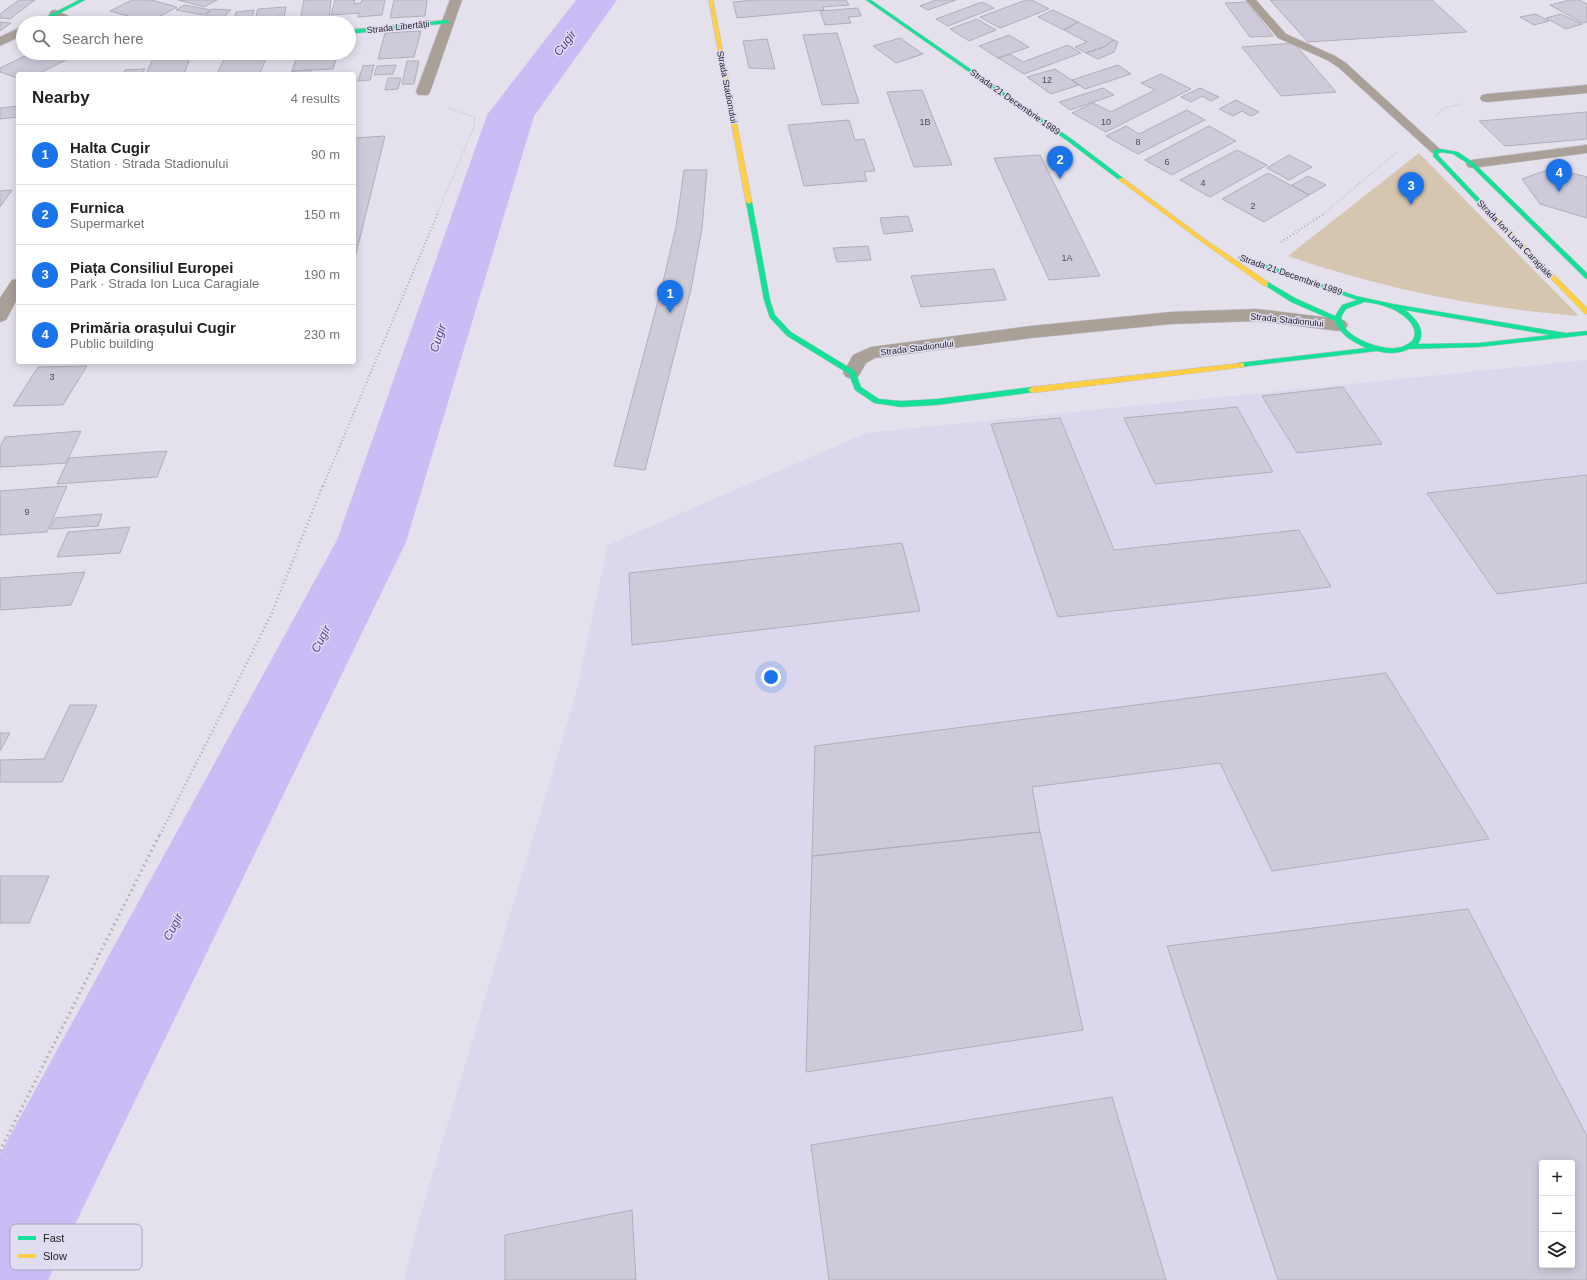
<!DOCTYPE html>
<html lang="en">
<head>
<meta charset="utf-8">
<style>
  body { margin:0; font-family:Helvetica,sans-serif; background:#f6f6f6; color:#202124 }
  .controls { position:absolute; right:12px; bottom:12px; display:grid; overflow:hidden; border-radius:4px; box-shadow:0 2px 10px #0003 }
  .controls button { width:36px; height:36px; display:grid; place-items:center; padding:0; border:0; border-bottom:1px solid #e0e0e0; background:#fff; color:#202124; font:20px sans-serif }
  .you { position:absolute; left:771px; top:677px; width:14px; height:14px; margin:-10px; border:3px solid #fff; border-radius:50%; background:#1a73e8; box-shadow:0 0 0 6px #1a73e833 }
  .badge { display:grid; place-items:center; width:26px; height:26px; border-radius:50%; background:#1a73e8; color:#fff; font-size:13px; font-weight:700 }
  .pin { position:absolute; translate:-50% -33px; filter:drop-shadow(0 1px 2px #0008) }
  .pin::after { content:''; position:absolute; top:21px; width:14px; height:12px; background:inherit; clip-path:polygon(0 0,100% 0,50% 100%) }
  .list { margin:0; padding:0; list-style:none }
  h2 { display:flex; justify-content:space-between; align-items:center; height:52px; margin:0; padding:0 16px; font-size:17px }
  h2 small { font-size:13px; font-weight:400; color:#757577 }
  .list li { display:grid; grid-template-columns:26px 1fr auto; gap:12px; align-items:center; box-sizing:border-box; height:60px; padding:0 16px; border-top:1px solid #e0e0e0 }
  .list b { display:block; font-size:15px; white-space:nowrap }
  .list p { margin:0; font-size:13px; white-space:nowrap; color:#757577 }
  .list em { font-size:13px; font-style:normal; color:#757577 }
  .icon { flex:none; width:22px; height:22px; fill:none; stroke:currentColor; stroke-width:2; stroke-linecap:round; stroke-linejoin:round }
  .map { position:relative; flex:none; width:1587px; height:1280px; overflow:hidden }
  .search { position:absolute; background:#fff; box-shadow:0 2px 10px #0003; left:16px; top:16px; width:340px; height:44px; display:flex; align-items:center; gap:10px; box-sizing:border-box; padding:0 14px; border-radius:22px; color:#757577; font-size:15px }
  .panel { position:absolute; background:#fff; box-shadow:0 2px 10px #0003; left:16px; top:72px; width:340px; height:292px; border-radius:4px }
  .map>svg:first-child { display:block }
  .built { fill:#dcd7ec; fill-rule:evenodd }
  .green { fill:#d6c6b0 }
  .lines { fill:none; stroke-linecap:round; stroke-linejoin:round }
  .river { fill:#cabdf5; fill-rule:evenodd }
  .building { fill:#cecada; stroke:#b1aeb8; fill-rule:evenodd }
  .lane-casing { stroke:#c1bfc8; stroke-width:1 }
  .street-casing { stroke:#c1bfc8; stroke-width:1 }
  .fast-casing { stroke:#c1bfc8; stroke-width:1 }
  .slow-casing { stroke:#c1bfc8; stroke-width:1 }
  .path-far3 { stroke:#aeaaa9; stroke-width:1.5; stroke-dasharray:0.5 2; stroke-linecap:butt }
  .path-far2 { stroke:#aeaaa9; stroke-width:2; stroke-dasharray:1 2.5; stroke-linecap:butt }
  .path-far1 { stroke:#aeaaa9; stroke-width:2.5; stroke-dasharray:1 3; stroke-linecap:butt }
  .path { stroke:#aeaaa9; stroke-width:3; stroke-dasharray:1.5 4; stroke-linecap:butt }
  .lane { fill:#a9a098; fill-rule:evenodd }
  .street { fill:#a9a098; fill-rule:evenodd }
  .fast { fill:#16e098; fill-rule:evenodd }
  .slow { fill:#ffcf43; fill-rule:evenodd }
  .labels { text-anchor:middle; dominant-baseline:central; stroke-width:3; stroke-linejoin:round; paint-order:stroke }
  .far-street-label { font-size:9px; fill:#1e1d24; stroke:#e0dcf2 }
  .number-label { font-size:9px; fill:#4e4c56 }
  .water-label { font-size:12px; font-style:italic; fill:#5a3e95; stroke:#e0dcf2 }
  .key { fill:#e0dcf2; stroke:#a6a3b4; stroke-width:1 }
  .key-label { font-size:11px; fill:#1e1d24 }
</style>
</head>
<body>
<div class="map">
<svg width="1587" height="1280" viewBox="0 0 1587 1280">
  <rect width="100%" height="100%" fill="#e4e1ed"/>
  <!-- built -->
  <path class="built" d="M1587 360V1280H404L421 1213 575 697 608 545 866 433ZM1542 1163H1572V1265H1542Z"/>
  <!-- green -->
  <path class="green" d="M1419 153 1579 316C1480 308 1382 289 1288 256Z"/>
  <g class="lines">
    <!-- river -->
    <path class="river" d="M576 0H617L534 116 406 542 48 1280H0V1154L337 540 487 115Z"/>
  </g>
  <!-- building -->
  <path class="building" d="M19 0H35L10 19 0 18V14Z
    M132 0H151L177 7 149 22 110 11Z
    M178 0H217L204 7Z
    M304 0H331L329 19 300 21Z
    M335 0H355L354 4 361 3 362 0H385L382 15 358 17 359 13 331 15Z
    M394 0H427L425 16 390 18Z
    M755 0H846L849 5 823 7 824 10 737 18 733 2Z
    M936 0H956L928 10 920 6Z
    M1026 0H1032L1049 9 1000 28 980 17Z
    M1270 0H1432L1467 32 1308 42Z
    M1570 0H1579L1587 4V22L1583 23 1550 5Z
    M982 2 994 8 948 26 936 19Z
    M1247 2 1273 36 1250 37 1225 3Z
    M184 5 211 10 203 15 176 10Z
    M286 7 283 22 254 23 258 9Z
    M858 8 861 16 848 17 851 23 825 25 820 11Z
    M212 9 231 10 224 17 205 16Z
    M254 10 250 23H233L236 12Z
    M1053 10 1078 22 1064 30 1038 17Z
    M1536 14 1549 21 1534 25 1520 17Z
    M1561 14 1582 24 1566 29 1546 18Z
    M231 18 229 23H214L216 19Z
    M977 19 996 30 969 41 950 29Z
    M0 22 11 23 0 31Z
    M1078 22 1114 40 1104 47 1086 53 1075 47 1087 42 1064 30Z
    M421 31 414 57 378 59 385 33Z
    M837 33 859 103 822 105 803 35Z
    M1009 35 1029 47 998 58 979 46Z
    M900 38 923 54 896 63 873 46Z
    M767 39 775 69 749 68 743 41Z
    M1114 40 1118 42 1114 52 1098 59 1086 53 1104 47Z
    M1294 43 1336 92 1281 96 1242 47Z
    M1068 45 1081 53 1024 74 998 58 1010 54 1023 62Z
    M31 53H52L68 59 38 74H18V78L0 72V68Z
    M192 53 184 74H146L154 56Z
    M227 53H268L260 73 217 74Z
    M298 53H338L333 69 292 71Z
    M407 61H419L414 84H402Z
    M374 65 370 80 358 81 363 66Z
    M396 65 393 74 374 75 377 66Z
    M1118 65 1131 74 1085 89 1072 80Z
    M145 69 142 74H123L125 70Z
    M1055 69 1079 85 1051 94 1027 77Z
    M311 70 309 74H290L292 71Z
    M1161 74 1191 89 1106 132 1072 113 1093 103 1111 112 1155 90 1141 83Z
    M388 78H401L398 89 385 90Z
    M1103 88 1114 95 1070 110 1059 102Z
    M1200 88 1219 97 1211 101 1202 96 1191 102 1181 97Z
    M922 90 952 165 914 167 887 92Z
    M1236 100 1259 112 1251 116 1242 111 1233 116 1219 109Z
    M18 106V117L0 119V108Z
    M1187 110 1205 120 1138 154 1106 136 1126 126 1139 134Z
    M1587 112V139L1505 146 1479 121Z
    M849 120 855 140 864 139 875 171 864 172 867 181 804 186 788 125Z
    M1209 126 1236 141 1172 175 1145 160Z
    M385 136 354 262V138Z
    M1237 150 1267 165 1210 197 1180 180Z
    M1040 155 1100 276 1049 280 994 158Z
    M1289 155 1312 167 1289 180 1267 168Z
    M1552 168 1587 177V218L1540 204 1522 179Z
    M684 170H707L702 228 691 289 645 470 614 466 662 286 676 227Z
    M1268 173 1309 195 1264 222 1222 199Z
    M1308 176 1326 185 1309 195 1292 185Z
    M12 190 0 207V191Z
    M908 216 913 231 884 234 880 218Z
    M868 246 871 260 837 262 833 248Z
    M994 269 1006 300 921 307 911 276Z
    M87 366 63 405 13 406 38 367Z
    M1343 387 1382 444 1297 453 1262 396Z
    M1237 407 1273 472 1155 484 1124 418Z
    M1060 418 1114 550 1299 530 1331 587 1058 617 991 424Z
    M81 431 66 463 0 467V447L5 437Z
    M167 451 157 477 57 484 69 458Z
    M1587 475V583L1497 594 1427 493Z
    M67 486 47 532 0 535V491Z
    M102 514 98 526 50 529 55 518Z
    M130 527 120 553 57 557 68 532Z
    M902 543 920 611 632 645 629 573Z
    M85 572 71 605 0 610V578Z
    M1386 673 1489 839 1272 871 1220 763 1032 787 1040 832 812 856 815 746Z
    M70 705H97L62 782H0V760L44 759Z
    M0 733H10L0 751Z
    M1040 832 1083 1030 806 1072 812 856Z
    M0 876H49L29 923H0Z
    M1468 909 1587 1136V1280H1278L1167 946ZM1542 1163H1572V1265H1542Z
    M1112 1097 1166 1280H829L811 1145Z
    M632 1210 636 1280H505V1235Z"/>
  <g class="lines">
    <!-- lane casing -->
    <g class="lane-casing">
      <path id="lane" d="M1246 0H1256L1286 34 1335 56 1346 63 1440 149 1442 151 1440 153H1432L1338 67 1327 60 1278 38Z
        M1587 145V153L1472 168 1468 167 1466 164 1468 161 1472 160Z"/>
    </g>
    <!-- street casing -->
    <g class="street-casing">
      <path id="street" d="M450 0H462L430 92 428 95H418L416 92Z
        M55 10 78 20 80 23C69 23 56 24 49 14L51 11Z
        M23 26V35L0 46V37Z
        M1587 85V93L1487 102 1482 101 1480 98 1482 95 1487 94Z
        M18 279V297L6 320 0 322V298L12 280Z
        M1257 309 1339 319 1345 321 1348 325 1345 329 1339 331 1257 321 1171 324 1031 338 875 358 866 363 858 377 852 379 846 377 843 373 853 355 871 347 1031 326 1171 312Z"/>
    </g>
    <!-- fast casing -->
    <g class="fast-casing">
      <path id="fast" d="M79 0H85L41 23H34Z
        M866 0H871L1073 140 1123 178V180H1119L1069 142Z
        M447 20 450 22 449 23 349 34V30Z
        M1441 149 1458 152 1474 163 1587 273V279L1585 278 1470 165 1453 154 1439 152 1438 155 1495 215 1490 216 1433 156 1434 150Z
        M749 200 752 202 770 300 775 315 791 332 855 371 861 387 879 399 901 401 937 399 1032 387 1036 390 1035 392 937 405 901 407 874 403 855 390 849 374 787 336 770 318 764 300 746 202Z
        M1241 256 1356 296 1393 304 1566 333 1587 331V335L1479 347 1409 349C1399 354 1387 354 1377 351L1241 367H1238V363L1366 348C1353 342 1340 335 1335 321L1291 302 1263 284 1264 282H1268L1295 298 1335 316 1342 305 1357 300 1239 259 1238 258ZM1365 302C1374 303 1382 305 1390 308 1402 313 1422 327 1412 341 1409 343 1405 346 1401 347 1386 352 1352 340 1344 326 1343 323 1342 320 1341 317L1346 309ZM1405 310 1550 335 1479 343 1418 344C1427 331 1416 318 1405 310Z"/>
    </g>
    <!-- slow casing -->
    <g class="slow-casing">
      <path id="slow" d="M709 0H713L752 202 749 204 746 202Z
        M1119 178H1123L1206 240 1268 282V286H1264L1202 242 1119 180Z
        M1490 214H1494L1587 308V314H1585L1490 216Z
        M1241 363H1244V367L1032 393 1028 390 1032 387Z"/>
    </g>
    <!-- path-far3 -->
    <path class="path-far3" d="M1436 116 1444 108 1461 104
      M437 214 474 127 475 117 447 108
      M1323 214 1397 152"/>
    <!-- path-far2 -->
    <path class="path-far2" d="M1281 242 1325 213
      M323 486 438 213"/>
    <!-- path-far1 -->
    <path class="path-far1" d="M160 835 271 615 323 485"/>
    <!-- path -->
    <path class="path" d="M0 1151 160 834"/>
    <!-- lane -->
    <use href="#lane" class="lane"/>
    <!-- street -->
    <use href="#street" class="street"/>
    <!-- fast -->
    <use href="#fast" class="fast"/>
    <!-- slow -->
    <use href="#slow" class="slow"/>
  </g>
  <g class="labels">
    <!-- far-street labels -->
    <g class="far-street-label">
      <text transform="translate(398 27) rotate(-6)">Strada Libertății</text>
      <text transform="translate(727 87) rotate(79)">Strada Stadionului</text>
      <text transform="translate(1015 102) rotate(35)">Strada 21 Decembrie 1989</text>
      <text transform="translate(1515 239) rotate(46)">Strada Ion Luca Caragiale</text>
      <text transform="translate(1291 275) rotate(19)">Strada 21 Decembrie 1989</text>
      <text transform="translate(1287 320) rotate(6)">Strada Stadionului</text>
      <text transform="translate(917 348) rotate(-7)">Strada Stadionului</text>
    </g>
    <!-- number labels -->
    <g class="number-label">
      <text x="1047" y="80">12</text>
      <text x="925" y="122">1B</text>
      <text x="1106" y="122">10</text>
      <text x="1138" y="142">8</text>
      <text x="1167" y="162">6</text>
      <text x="1203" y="183">4</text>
      <text x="1253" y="206">2</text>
      <text x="1067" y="258">1A</text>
      <text x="52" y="377">3</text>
      <text x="27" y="512">9</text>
    </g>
    <!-- water labels -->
    <g class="water-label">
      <text transform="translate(565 43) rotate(-53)">Cugir</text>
      <text transform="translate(438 338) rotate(-72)">Cugir</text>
      <text transform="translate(321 639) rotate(-63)">Cugir</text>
      <text transform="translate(173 927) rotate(-63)">Cugir</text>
    </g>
  </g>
  <!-- legend -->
  <rect x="10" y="1224" width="132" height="46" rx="6" class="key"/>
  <rect x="18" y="1236" width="18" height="4" fill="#16e098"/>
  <rect x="18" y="1254" width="18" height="4" fill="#ffcf43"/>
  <g class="key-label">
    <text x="43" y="1242">Fast</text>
    <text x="43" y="1260">Slow</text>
  </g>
</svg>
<div class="controls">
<button>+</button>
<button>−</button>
<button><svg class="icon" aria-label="layers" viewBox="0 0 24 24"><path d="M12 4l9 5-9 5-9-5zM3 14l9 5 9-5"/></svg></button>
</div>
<div class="you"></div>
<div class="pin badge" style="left:670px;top:313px">1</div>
<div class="pin badge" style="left:1060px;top:179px">2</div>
<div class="pin badge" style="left:1411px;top:205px">3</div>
<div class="pin badge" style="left:1559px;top:192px">4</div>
<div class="search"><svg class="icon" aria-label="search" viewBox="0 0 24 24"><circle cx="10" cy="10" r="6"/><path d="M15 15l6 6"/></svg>Search here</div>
<section class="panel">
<h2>Nearby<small>4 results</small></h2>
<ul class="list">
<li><span class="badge">1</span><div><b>Halta Cugir</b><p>Station · Strada Stadionului</p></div><em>90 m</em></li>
<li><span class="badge">2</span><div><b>Furnica</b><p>Supermarket</p></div><em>150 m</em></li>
<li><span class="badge">3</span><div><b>Piața Consiliul Europei</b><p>Park · Strada Ion Luca Caragiale</p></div><em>190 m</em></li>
<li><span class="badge">4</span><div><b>Primăria orașului Cugir</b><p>Public building</p></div><em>230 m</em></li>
</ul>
</section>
</div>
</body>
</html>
